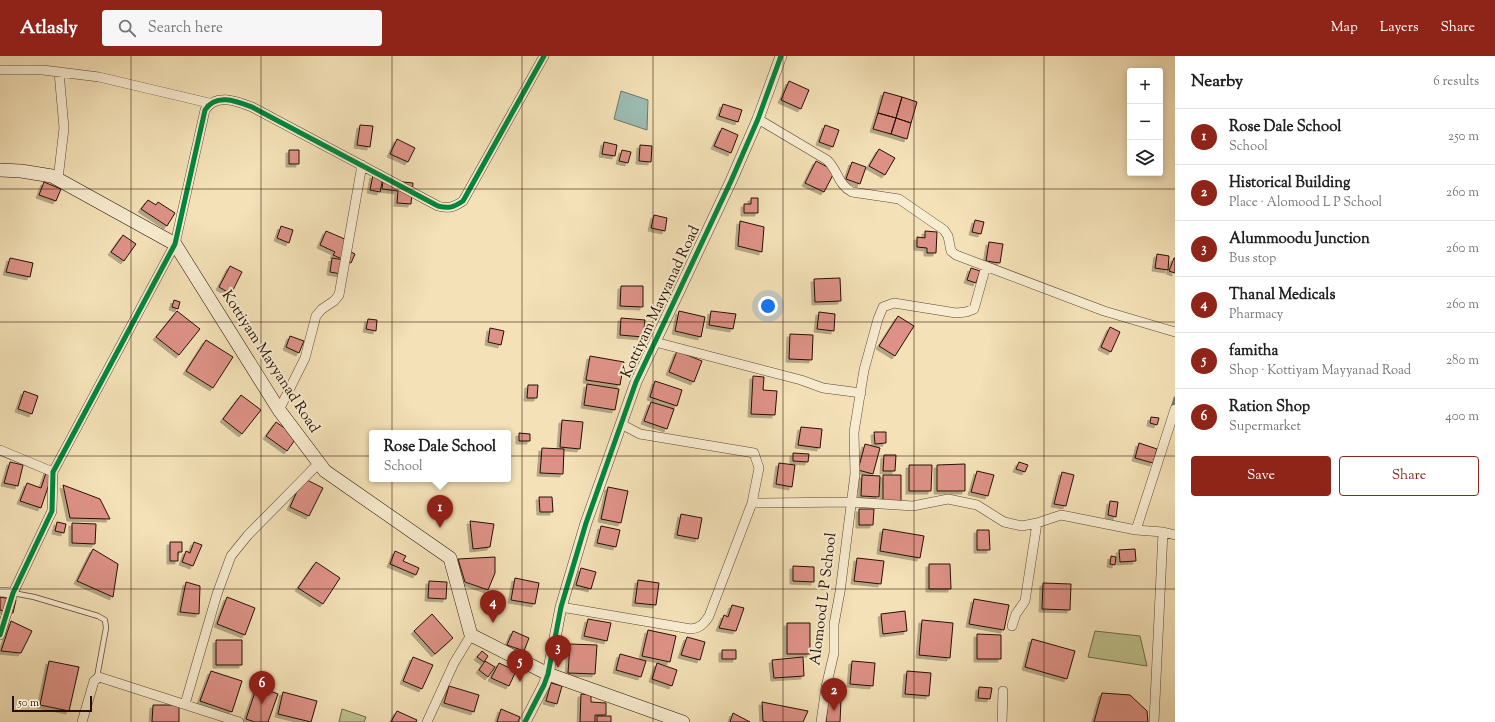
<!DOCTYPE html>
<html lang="en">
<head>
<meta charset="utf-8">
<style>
  body { margin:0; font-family:"Sorts Mill Goudy",serif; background:#f6f6f6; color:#202124 }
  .controls { position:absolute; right:12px; top:12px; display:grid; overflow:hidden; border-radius:4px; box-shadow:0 2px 6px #0003 }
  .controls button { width:36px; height:36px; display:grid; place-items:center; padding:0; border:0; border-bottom:1px solid #e0e0e0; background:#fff; color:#202124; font:20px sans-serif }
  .scale { position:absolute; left:12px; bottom:10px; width:80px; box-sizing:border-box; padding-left:4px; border:2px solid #260f02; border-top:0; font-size:11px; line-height:14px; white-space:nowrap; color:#260f02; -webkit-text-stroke:3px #f8ecd0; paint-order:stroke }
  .you { position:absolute; left:768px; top:250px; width:14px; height:14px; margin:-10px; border:3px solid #fff; border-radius:50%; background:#1a73e8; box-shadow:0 0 0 6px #1a73e833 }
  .badge { display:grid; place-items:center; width:26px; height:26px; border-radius:50%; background:#8f2418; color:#fff; font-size:13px; font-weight:700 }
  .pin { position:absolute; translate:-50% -33px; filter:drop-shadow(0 1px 2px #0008) }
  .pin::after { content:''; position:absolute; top:21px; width:14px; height:12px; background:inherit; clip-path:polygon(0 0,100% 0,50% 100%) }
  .popup { position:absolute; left:369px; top:374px; width:142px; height:52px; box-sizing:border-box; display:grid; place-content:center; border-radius:4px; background:#fff; filter:drop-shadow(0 1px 3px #0005); font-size:13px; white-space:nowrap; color:#757577 }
  .popup b { font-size:15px; color:#202124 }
  .popup::after { content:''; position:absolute; left:50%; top:100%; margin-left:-8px; border:8px solid transparent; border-top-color:#fff }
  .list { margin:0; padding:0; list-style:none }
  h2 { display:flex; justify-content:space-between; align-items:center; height:52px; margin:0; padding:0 16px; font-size:17px }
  h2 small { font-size:13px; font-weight:400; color:#757577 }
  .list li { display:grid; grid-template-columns:26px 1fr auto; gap:12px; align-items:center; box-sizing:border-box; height:56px; padding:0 16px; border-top:1px solid #e0e0e0 }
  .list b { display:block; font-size:15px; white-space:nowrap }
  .list p { margin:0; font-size:13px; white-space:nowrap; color:#757577 }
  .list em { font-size:13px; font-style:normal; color:#757577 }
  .actions { display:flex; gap:8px; padding:12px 16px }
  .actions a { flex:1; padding:9px 0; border:1px solid #8f2418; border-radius:4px; text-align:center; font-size:14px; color:#8f2418 }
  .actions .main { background:#8f2418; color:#fff }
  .icon { flex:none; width:22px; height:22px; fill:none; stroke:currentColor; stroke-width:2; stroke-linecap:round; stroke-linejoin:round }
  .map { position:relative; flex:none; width:1175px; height:666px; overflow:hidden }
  header { display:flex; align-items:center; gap:24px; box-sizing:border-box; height:56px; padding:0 20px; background:#8f2418; color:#fff }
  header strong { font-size:19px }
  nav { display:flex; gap:22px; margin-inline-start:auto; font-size:14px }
  .search { width:280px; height:36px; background:#f6f6f6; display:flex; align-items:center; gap:10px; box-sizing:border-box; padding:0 14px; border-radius:4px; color:#757577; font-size:15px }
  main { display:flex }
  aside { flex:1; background:#fff }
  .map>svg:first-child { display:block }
  .green { fill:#bec28d; stroke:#726848 }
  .water { fill:#9cbdb3; stroke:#6d776c }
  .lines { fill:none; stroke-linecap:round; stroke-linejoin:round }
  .stream { stroke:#6d776c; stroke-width:3 }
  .building { fill:#de9287; stroke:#260f02; filter:url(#shadow) }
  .service-casing { stroke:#5a442f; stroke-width:6 }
  .minor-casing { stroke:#5a442f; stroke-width:10 }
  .tertiary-casing { stroke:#5a442f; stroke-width:12 }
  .secondary-casing { stroke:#260f02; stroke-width:14 }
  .service { stroke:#f8ecd0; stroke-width:4.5 }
  .minor { stroke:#f8ecd0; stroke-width:9 }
  .tertiary { stroke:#f8ecd0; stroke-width:11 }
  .secondary { stroke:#f8ecd0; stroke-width:13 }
  .cycleway-casing { stroke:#f8ecd0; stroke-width:8 }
  .cycleway { stroke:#00873e; stroke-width:5 }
  .grid { fill:none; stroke:#260f02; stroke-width:1; stroke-opacity:0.55 }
  .labels { text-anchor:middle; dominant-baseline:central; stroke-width:4; stroke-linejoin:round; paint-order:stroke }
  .street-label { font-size:15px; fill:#260f02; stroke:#f8ecd0 }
</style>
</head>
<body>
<header>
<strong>Atlasly</strong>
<div class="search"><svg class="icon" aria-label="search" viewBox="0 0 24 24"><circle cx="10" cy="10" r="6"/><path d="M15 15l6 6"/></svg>Search here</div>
<nav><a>Map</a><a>Layers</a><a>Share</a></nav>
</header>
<main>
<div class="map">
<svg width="1175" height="666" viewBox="0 0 1175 666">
  <defs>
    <filter id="shadow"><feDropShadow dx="-3" dy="3" stdDeviation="0" flood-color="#0004"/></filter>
  </defs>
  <rect width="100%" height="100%" fill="#f4e1b7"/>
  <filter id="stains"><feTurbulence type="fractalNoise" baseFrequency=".005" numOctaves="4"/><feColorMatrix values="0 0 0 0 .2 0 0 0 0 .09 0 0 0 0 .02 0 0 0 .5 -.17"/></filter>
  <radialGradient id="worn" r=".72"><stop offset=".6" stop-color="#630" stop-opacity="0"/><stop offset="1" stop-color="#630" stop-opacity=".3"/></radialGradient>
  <!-- green -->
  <path class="green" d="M1095 575 1140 580 1147 610 1088 601Z
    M342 653 366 661 364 666H339Z"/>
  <!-- water -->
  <path class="water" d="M621 35 648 44 647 74 614 63Z"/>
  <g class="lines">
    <!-- stream -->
    <path class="stream" d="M1172 352 1175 342"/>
  </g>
  <!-- building -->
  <path class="building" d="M789 25 809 34 801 53 781 44Z
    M884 36 902 41 896 62 878 57Z
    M902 41 917 46 911 67 896 62Z
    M723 48 742 54 738 66 719 60Z
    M878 57 896 62 891 78 873 73Z
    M896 62 911 67 907 83 891 78Z
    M360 69 373 70 370 91 357 89Z
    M825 69 839 74 833 91 819 86Z
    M722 72 738 79 731 97 714 90Z
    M397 83 415 92 408 106 390 98Z
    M604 86 617 89 615 100 602 98Z
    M640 89 652 90 651 106 639 105Z
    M879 93 895 102 885 119 869 110Z
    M289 94H299V108H289Z
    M622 94 631 96 628 107 619 105Z
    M816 105 835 115 824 136 805 127Z
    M852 106 866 111 860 128 846 123Z
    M373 119 383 122 380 136 370 134Z
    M383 124 413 127 411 148 397 147 398 135 382 133Z
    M44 126 61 133 56 145 39 139Z
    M751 142H758V157H744V148H751Z
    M148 144 156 149 158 146 175 157 167 170 141 153Z
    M654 159 667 162 665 175 651 172Z
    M975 164 984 166 981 178 972 176Z
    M740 165 764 171 762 196 738 190Z
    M281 170 293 174 289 187 277 182Z
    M326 175 347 184 343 192 355 198 351 207 333 199 335 196 320 189Z
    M925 175 937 176 936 197H927V192L917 191V181L925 182Z
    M123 179 136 188 124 205 111 196Z
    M989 186 1003 188 1000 207 986 205Z
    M1157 198 1169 200 1168 214 1155 212Z
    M10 202 33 207 30 221 6 216Z
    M332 202 344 204 341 218 330 216Z
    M1174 202H1175V217L1169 215Z
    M230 210 242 216 231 238 219 231Z
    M971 212 980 215 976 227 967 224Z
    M840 222 841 245 815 246 814 223Z
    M621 230H643V251L620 250Z
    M174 244 180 246 178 253 172 251Z
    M177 255 200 273 179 299 156 281Z
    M679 255 705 261 701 281 675 275Z
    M711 255 736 258 733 273 709 269Z
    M819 256 835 258 834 275 817 273Z
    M898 260 914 270 895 300 879 290Z
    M621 262 645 264 643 281 620 279Z
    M368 263 377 264 376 275 366 273Z
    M1110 271 1120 276 1111 296 1101 291Z
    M490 272 504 275 501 289 488 286Z
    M790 278 813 279 812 304 789 303Z
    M290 280 304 285 299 297 286 291Z
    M206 284 233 301 213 332 186 315Z
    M677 295 702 305 694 326 669 316Z
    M590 300 624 306 620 329 586 324Z
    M753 320 764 321 763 334 777 335 775 359 751 358Z
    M655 325 682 334 677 350 650 341Z
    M587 328 619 333 615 354 584 349Z
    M528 329H538L537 342H527Z
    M24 335 38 340 32 358 18 353Z
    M241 339 261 354 242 378 223 363Z
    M651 346 674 353 667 373 644 365Z
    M1151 361 1159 362 1157 369 1150 367Z
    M562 364 583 366 580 393 560 391Z
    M276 366 297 381 287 395 266 380Z
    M801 371 822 373 820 392 798 389Z
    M874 376H886V387L875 388Z
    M519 377 530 378V385H519Z
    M1139 387 1157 393 1153 407 1135 402Z
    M865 388 880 392 873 418 858 414Z
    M542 392 564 393 563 418 540 417Z
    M793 397 809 398 808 406 793 405Z
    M884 399H896L895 415H883Z
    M10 406 23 409 18 430 4 427Z
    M1019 406 1028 409 1025 416 1016 413Z
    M779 407 795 409 792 431 776 428Z
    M965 408V435H937V409Z
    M909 409H932L931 435H909Z
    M48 411 51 422 41 452 20 445 27 427 41 432Z
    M977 415 994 419 988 440 971 436Z
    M1062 416 1074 419 1066 450 1054 448Z
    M862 419 880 420 879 441 861 440Z
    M883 419H901V445H883Z
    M303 422 323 432 309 460 290 451Z
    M63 429 100 443 110 463 70 462Z
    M608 431 628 435 621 467 601 463Z
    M539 441H552L553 456H540Z
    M1110 445 1118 446 1116 461 1108 459Z
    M859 453H874L873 469H859Z
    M681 458 702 462 698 483 677 479Z
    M470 465 494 468 490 491 473 493Z
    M57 466 66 468 64 477 55 475Z
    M72 467 96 468 95 488 72 487Z
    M601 470 620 474 616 491 597 487Z
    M883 473 924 480 920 502 880 495Z
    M977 474H989L990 494H977Z
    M170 486H182V496H178V505H170Z
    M194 486 202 489 193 510 182 506 186 495 190 497Z
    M93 493 118 508 113 541 77 525Z
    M1135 493 1136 505 1120 506 1119 494Z
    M395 495 406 500 403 505 419 512 416 519 390 508Z
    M1111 500 1116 501 1115 509 1110 508Z
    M495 501V517L488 534 465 526 458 503Z
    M857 502 884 505 881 528 854 525Z
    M316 506 340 522 323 548 298 532Z
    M929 508H950L951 533H929Z
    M793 510 814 511V526L793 525Z
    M581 512 596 516 591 533 576 529Z
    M515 522 539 527 535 548 511 544Z
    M638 524 659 527 656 549 635 547Z
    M429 525 447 526 446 543 428 542Z
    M186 526 200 530 199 558 180 556Z
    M1043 527 1071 528 1070 554 1042 553Z
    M0 541 16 544 13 557 0 554Z
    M227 541 255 552 245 579 217 568Z
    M974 543 1009 549 1004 574 969 568Z
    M732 549 744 552 736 575 719 572 724 559 728 561Z
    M905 555 907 575 883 578 881 558Z
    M432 558 453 582 435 598 414 575Z
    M588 563 611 567 607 585 584 580Z
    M922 564 953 567 950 602 919 599Z
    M11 565 32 575 21 597 1 595Z
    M787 567H810V598H787Z
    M648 574 676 580 670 606 642 600Z
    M513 575 529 582 524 595 507 589Z
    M977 578 1001 579V603H977Z
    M687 581 705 586 700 604 681 599Z
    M1032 583 1075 595 1067 623 1025 611Z
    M216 584H242V609H216Z
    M570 588 597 589 595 618 568 617Z
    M722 594H736V603H722Z
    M482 595 488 600 484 606 477 601Z
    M620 598 646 605 641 621 616 614Z
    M413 601 433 609 422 633 403 625Z
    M803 601 804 620 774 622 772 604Z
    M49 605 79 611 69 655 40 649Z
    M485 605 495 611 488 621 479 614Z
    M852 605 875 607 873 630 850 628Z
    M499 607 516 615 509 630 491 622Z
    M657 607 677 614 672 630 652 623Z
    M211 615 242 625 232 656 200 645Z
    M907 615 931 617 929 640 905 638Z
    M551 627 562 630 557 648 546 645Z
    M257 630 278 638 268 666H255L246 663Z
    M449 630 479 639 474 656 444 647Z
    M979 631 992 632 990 643 978 642Z
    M283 636 317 645 311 666 278 658Z
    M1102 637 1130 639 1147 655 1148 666H1094Z
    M581 638 591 639V646L606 647V659H595V666H580Z
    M828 643 841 644 840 666H826Z
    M762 646 808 655 803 666H766L763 665Z
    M153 649H179V666H152Z
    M501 653 520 661 518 666H497Z
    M397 655 417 664 416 666H391Z
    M733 657 750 666H730Z
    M597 660H611V666H597Z"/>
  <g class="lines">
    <!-- service casing -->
    <g class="service-casing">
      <path id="service" d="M13 537 34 541 98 560 105 564 106 572 97 621"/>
    </g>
    <!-- minor casing -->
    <g class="minor-casing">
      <path id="minor" d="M0 14H43L99 21 209 47
        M758 63 827 104C838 114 838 129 852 136L899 143 944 174 948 180 951 195 956 199 1104 255 1175 276
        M58 123 64 72 59 16
        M655 286 801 324 823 332 861 337
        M279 354 305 302 316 260 322 253 334 245 339 239 362 109
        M621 368 640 378 754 397 759 412 752 447 851 446 913 450 948 443 977 449 1004 466 1022 470 1037 467 1061 459 1136 474 1163 476 1175 479
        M0 394 53 416
        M1136 474 1175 353
        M0 536 13 537
        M561 551 691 573C700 572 704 568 709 560L752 447
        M1012 570 1016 558 1025 545 1037 467
        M0 579 13 537 52 455 53 416 175 188 205 54C216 37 236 45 252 51L438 150C449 153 454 151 463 145L544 0
        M185 648 217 538 231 500 248 479 319 407
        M82 666 94 625 99 621 239 666
        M427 666 454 607 471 579
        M821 666 826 631 834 597V568L840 536 855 418 854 376 864 314 878 263 883 251 894 247 956 257 966 256 974 253 986 210
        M1002 666 1003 635
        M1154 666 1163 476"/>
    </g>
    <!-- tertiary casing -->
    <g class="tertiary-casing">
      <path id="tertiary" d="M525 666 544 629 548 618 561 551 586 467 636 326 731 125 758 63 781 0"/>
    </g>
    <!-- secondary casing -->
    <g class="secondary-casing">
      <path id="secondary" d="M0 114 21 115 52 120 175 188 279 354 325 415 450 502 471 579 548 618 683 666"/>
    </g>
    <!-- service -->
    <use href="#service" class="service"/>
    <!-- minor -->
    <use href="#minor" class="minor"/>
    <!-- tertiary -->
    <use href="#tertiary" class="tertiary"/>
    <!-- secondary -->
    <use href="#secondary" class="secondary"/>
    <!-- cycleway casing -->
    <g class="cycleway-casing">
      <path id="cycleway" d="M0 579 13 537 52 455 53 416 175 188 205 54C216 37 236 45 252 51L438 150C449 153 454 151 463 145L544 0
        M525 666 544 629 548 618 561 551 586 467 636 326 731 125 758 63 781 0"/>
    </g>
    <!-- cycleway -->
    <use href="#cycleway" class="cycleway"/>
  </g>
  <!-- grid -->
  <path class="grid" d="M131 0V666M261 0V666M392 0V666M522 0V666M653 0V666M783 0V666M914 0V666M1044 0V666M0 133H1175M0 266H1175M0 400H1175M0 533H1175"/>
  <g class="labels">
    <!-- street labels -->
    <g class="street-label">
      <text transform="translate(661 246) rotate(-65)">Kottiyam Mayyanad Road</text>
      <text transform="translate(270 306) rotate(57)">Kottiyam Mayyanad Road</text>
      <text transform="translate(824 543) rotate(-83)">Alomood L P School</text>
    </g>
  </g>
  <rect width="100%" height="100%" filter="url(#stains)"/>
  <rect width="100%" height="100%" fill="url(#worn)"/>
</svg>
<div class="controls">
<button>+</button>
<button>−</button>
<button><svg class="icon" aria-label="layers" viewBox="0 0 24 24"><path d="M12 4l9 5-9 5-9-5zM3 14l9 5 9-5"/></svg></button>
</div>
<div class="scale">50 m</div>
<div class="you"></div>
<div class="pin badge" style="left:440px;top:472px">1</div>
<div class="popup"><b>Rose Dale School</b>School</div>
<div class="pin badge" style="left:834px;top:655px">2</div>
<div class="pin badge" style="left:558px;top:612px">3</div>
<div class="pin badge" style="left:493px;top:567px">4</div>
<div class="pin badge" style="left:520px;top:626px">5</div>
<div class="pin badge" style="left:262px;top:648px">6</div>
</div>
<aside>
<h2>Nearby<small>6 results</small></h2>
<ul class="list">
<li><span class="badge">1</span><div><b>Rose Dale School</b><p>School</p></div><em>250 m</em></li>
<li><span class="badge">2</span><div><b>Historical Building</b><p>Place · Alomood L P School</p></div><em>260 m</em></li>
<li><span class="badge">3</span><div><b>Alummoodu Junction</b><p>Bus stop</p></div><em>260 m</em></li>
<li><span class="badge">4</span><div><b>Thanal Medicals</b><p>Pharmacy</p></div><em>260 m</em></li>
<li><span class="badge">5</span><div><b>famitha</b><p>Shop · Kottiyam Mayyanad Road</p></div><em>280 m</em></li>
<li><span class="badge">6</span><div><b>Ration Shop</b><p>Supermarket</p></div><em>400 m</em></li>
</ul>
<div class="actions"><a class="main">Save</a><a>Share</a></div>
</aside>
</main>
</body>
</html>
